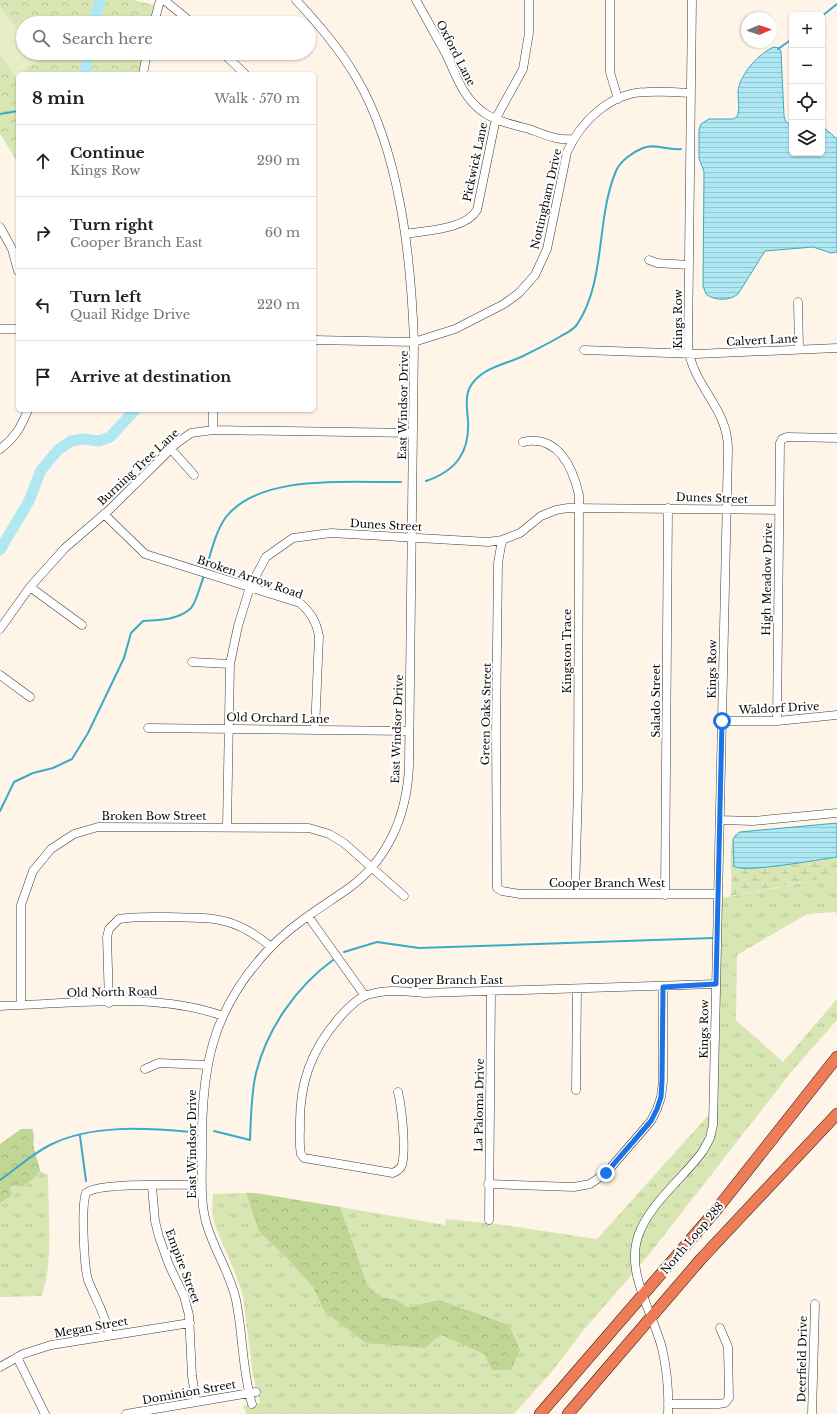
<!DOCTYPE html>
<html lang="en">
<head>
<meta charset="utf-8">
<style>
  body { margin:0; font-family:"Libre Baskerville",serif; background:#f6f6f6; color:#202124 }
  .controls { position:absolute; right:12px; top:12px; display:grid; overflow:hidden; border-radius:6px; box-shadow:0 1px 3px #0004 }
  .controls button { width:36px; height:36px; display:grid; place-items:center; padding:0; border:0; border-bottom:1px solid #e0e0e0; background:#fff; color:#202124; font:20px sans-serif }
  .compass { position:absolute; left:741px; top:12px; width:36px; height:36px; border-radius:50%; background:#fff; box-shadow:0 1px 3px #0004; rotate:88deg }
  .stop { position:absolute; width:12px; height:12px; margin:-9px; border:3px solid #1a73e8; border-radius:50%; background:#fff }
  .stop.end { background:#1a73e8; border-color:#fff; box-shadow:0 1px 4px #0008 }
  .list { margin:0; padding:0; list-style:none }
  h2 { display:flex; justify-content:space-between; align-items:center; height:52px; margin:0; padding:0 16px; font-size:17px }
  h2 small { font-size:13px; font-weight:400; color:#757577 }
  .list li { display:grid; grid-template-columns:26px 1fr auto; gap:12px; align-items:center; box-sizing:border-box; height:72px; padding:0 16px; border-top:1px solid #e0e0e0 }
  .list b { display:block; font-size:15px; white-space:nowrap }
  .list p { margin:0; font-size:13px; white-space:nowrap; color:#757577 }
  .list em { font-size:13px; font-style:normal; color:#757577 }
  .icon { flex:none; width:22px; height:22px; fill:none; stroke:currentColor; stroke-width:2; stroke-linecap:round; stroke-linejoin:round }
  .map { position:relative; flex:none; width:837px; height:1414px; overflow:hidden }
  .search { position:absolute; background:#fff; box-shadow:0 1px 3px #0004; left:16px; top:16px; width:300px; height:44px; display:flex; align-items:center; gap:10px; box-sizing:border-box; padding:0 14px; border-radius:22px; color:#757577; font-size:15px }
  .panel { position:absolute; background:#fff; box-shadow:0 1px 3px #0004; left:16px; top:72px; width:300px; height:340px; border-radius:6px }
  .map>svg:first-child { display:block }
  .grass { fill:url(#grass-tufts) }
  .forest { fill:url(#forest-crowns) }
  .wetland { fill:url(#wetland-marsh) }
  .park { fill:url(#park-crowns) }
  .pitch { fill:#e8edc6 }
  .water { fill:url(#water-rules); stroke:#3aabc6 }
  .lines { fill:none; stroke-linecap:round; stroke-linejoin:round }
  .stream { stroke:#3aabc6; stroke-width:2 }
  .river { stroke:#afe7f3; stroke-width:11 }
  .minor-casing { stroke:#3d3d3d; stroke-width:9 }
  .highway-casing { stroke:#1b1b1b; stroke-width:12 }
  .minor { stroke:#fff; stroke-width:8 }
  .highway { stroke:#ee7c56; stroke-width:11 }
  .route { stroke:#1a73e8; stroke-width:5 }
  .labels { text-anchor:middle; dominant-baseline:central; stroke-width:4; stroke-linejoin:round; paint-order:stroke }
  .street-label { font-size:11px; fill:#0a0a0a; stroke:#fff }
</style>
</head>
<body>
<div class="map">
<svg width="837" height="1414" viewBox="0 0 837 1414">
  <defs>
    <pattern id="grass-tufts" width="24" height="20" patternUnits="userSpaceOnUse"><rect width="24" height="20" fill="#d8e6b4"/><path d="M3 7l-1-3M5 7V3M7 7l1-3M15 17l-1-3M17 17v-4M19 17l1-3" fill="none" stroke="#b8c499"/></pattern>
    <pattern id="forest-crowns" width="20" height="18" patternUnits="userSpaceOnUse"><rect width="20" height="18" fill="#bfd694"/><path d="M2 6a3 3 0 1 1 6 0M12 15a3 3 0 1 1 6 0" fill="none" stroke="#a3b67e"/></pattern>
    <pattern id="wetland-marsh" width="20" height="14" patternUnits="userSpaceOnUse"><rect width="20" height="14" fill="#d8e6b4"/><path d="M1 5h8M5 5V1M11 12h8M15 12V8" fill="none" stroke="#b8c499"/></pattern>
    <pattern id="park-crowns" width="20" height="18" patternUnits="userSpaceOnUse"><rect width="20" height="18" fill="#d8e6b4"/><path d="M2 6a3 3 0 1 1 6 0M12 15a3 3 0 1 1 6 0" fill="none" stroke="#b8c499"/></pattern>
    <pattern id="water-rules" width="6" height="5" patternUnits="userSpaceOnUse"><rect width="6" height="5" fill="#afe7f3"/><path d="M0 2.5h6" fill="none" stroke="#95c5cf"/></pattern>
  </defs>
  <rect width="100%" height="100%" fill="#fef5e8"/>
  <!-- grass -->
  <path class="grass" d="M837 876V914L835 912 807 914 737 955 736 1020 783 1062 837 999V1020L792 1071 647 1257 582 1332 554 1369 514 1414H246L244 1406 260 1403 253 1376 243 1296 236 1275 216 1228 212 1212 213 1194 246 1193 259 1232 286 1257 313 1287 324 1311 441 1335 484 1354 492 1369 511 1370 439 1300 407 1307 395 1299 381 1297 368 1286 340 1207 445 1225 446 1219 496 1224 597 1239 713 1110 717 899Z
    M40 1171 48 1175C48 1208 54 1268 41 1296L0 1297V1203L10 1197V1189L12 1186 22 1187 33 1179Z"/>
  <!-- forest -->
  <path class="forest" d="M21 1129H32C36 1138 32 1141 34 1148 36 1157 39 1163 40 1171L33 1179 22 1187 12 1186 10 1189 12 1193 10 1197 0 1203V1144Z
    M246 1193H256L340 1207 368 1286 381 1297 395 1299 407 1307 439 1300 509 1325 520 1350 511 1370H492L484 1354 441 1335 425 1348 366 1343 324 1311 313 1287 286 1257 259 1232Z"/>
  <!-- wetland -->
  <path class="wetland" d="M837 823V876L730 896C735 881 725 841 737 832Z"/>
  <!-- park -->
  <path class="park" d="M0 0H133L158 6 154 23H23V53H147L143 74H18V163L0 134Z"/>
  <!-- pitch -->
  <path class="pitch" d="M0 6 23 36V53H36L40 58 16 77 0 56Z"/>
  <!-- water -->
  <path class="water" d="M774 47 779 48 781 52 784 116 786 122 792 125V153H822V126L837 139V252L831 253 813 247 765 251 738 294C730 301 714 301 706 294L703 286 704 172 699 158V130L701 124 709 119H733L737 117C740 109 738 100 738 92 739 75 759 53 774 47Z
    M837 823V857C822 859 741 874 734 866L733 839 740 832Z"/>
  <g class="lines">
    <!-- stream -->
    <path class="stream" d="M822 16 837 4
      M778 49 792 39
      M0 114 18 111
      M426 481C456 471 470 452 468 420 467 410 465 396 470 387 481 368 503 365 521 357 535 350 548 344 561 336 567 333 575 329 578 323 606 280 596 218 616 171 620 161 633 152 643 148 656 143 668 151 681 149
      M205 571C211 554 215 532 226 517 261 473 350 483 401 482
      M0 811 14 782 33 773 53 768 72 759 88 733 124 658 131 633 143 621C159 620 179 620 191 608 197 601 200 585 204 576
      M344 952 377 942 419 948 713 938
      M214 1131 250 1140C251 1118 251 1094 256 1073 267 1029 296 987 333 960
      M80 1136 86 1181
      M0 1180C16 1169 32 1154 50 1145 91 1124 147 1128 191 1132"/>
    <!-- river -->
    <path class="river" d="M94 23 100 0
      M85 74 88 53
      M0 550 29 501 41 470 58 450 71 441 83 439 99 441 110 437 135 410"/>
    <!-- minor casing -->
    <g class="minor-casing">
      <path id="minor" d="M164 0 192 23
        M416 0C426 18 436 36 446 54 456 75 463 98 483 112 495 121 514 125 529 129 543 134 558 141 573 139
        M610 0V72L618 99
        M154 23 160 0
        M223 53 245 74
        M143 74 147 53
        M0 227 12 249 18 271
        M406 234C426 230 465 230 477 210L496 118 523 69 529 33V0
        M649 260 657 263 689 265
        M798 302 799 349
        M0 329H18
        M314 340 414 342 455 329 504 304 519 293 535 275 547 249 567 152C581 121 611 92 647 92 661 91 676 92 690 93
        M584 350 696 354 837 348
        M213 410V430
        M523 442C558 434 573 468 579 495L578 788 575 894
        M0 449C15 438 21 427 28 410
        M171 449 194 475
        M104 514 145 554 300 603C311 613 316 621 319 636L315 730
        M502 540 498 563 496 732 497 888 502 891 520 894H717
        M30 587 82 625
        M0 629 30 587 65 548 109 510 177 443 191 433 213 430 413 433
        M192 662 230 664
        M0 675 30 697
        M722 721H777L837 715
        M777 721 780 443 782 439 787 437 837 438
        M148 728 409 731
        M720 820 753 821 837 813
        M227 827 230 664 238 626 250 587 266 557 293 538 331 533 488 542 502 540 520 533 541 516 556 510 568 508 778 510
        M665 895 668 508
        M308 916 365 996
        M109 1003 107 937 109 929 119 919C134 916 152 917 168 917 213 918 235 916 271 947
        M21 1005V905L33 871 51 849 74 834 98 827 309 828 329 834 344 843 404 896
        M0 1006C72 1004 154 991 223 1016
        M145 1069 159 1063 207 1065
        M576 1090 577 989
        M398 1092C402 1109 406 1149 402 1165 400 1170 397 1171 393 1173L304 1158 301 1154C299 1144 300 1136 300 1127 299 1084 311 1050 339 1018 346 1010 356 999 367 995 386 989 404 991 424 993L716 984
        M488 1184 574 1187 590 1184 606 1173 651 1121 657 1109 661 1097 663 1081V987
        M152 1186 155 1221 159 1237 169 1265 184 1296 189 1315 192 1376 196 1402
        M489 1220 491 991
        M109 1335C106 1315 95 1298 88 1280 84 1266 81 1206 86 1193 98 1182 182 1185 202 1185
        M17 1357 45 1414
        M0 1367 23 1354 51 1345 190 1323
        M252 1404C242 1370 243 1334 236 1300 230 1272 213 1249 206 1222 200 1200 202 1176 202 1153 201 1070 210 1010 271 947 293 924 322 907 349 888 389 859 407 814 409 766L414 342C411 257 400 151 356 77 339 48 318 24 296 0
        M668 1404H718L725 1403 729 1398 728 1347 720 1328
        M126 1414 256 1392
        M668 1414C669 1392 667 1370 662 1348 652 1310 622 1268 641 1229 654 1200 684 1177 703 1151L710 1138 713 1125 728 449C728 407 692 386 688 346L692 0
        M812 1414 815 1304"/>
    </g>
    <!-- highway casing -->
    <g class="highway-casing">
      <path id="highway" d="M540 1414 717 1209 837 1057
        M568 1414 701 1259 837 1114"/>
    </g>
    <!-- minor -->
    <use href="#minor" class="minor"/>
    <!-- highway -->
    <use href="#highway" class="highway"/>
  </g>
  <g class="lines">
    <!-- route -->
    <path class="route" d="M606 1173 651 1121 657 1109 661 1097 662 1081 663 987 716 984 722 721"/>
  </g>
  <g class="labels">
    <!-- street labels -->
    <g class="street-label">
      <text transform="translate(456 53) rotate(63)">Oxford Lane</text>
      <text transform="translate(475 162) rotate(-78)">Pickwick Lane</text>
      <text transform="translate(546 199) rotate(-77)">Nottingham Drive</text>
      <text transform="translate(678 319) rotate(-90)">Kings Row</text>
      <text transform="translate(762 340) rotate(-3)">Calvert Lane</text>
      <text transform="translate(403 405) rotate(-89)">East Windsor Drive</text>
      <text transform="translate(138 467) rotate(-43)">Burning Tree Lane</text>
      <text transform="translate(712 498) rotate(2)">Dunes Street</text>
      <text transform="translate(386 525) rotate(3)">Dunes Street</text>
      <text transform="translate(250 577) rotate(19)">Broken Arrow Road</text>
      <text transform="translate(767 579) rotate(-89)">High Meadow Drive</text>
      <text transform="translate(567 651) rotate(-90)">Kingston Trace</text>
      <text transform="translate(712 669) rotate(-89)">Kings Row</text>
      <text transform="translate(656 701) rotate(-90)">Salado Street</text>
      <text transform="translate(779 708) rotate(-3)">Waldorf Drive</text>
      <text transform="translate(486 714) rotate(-89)">Green Oaks Street</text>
      <text transform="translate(278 718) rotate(1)">Old Orchard Lane</text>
      <text transform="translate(397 729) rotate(-88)">East Windsor Drive</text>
      <text x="154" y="816">Broken Bow Street</text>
      <text x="607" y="883">Cooper Branch West</text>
      <text x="447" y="980">Cooper Branch East</text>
      <text transform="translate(112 992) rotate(-1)">Old North Road</text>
      <text transform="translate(704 1029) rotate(-89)">Kings Row</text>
      <text transform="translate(479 1105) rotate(-89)">La Paloma Drive</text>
      <text transform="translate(192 1144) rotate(-90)">East Windsor Drive</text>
      <text transform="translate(692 1238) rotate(-50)">North Loop 288</text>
      <text transform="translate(183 1266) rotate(69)">Empire Street</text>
      <text transform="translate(91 1327) rotate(-10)">Megan Street</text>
      <text transform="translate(802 1359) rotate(-89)">Deerfield Drive</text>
      <text transform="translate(189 1392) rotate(-10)">Dominion Street</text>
    </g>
  </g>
</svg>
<div class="controls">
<button>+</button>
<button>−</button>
<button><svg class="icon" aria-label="locate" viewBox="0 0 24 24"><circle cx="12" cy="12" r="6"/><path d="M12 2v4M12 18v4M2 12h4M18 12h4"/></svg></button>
<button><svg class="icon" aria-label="layers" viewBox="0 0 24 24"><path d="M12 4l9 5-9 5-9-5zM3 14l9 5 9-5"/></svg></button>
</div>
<svg class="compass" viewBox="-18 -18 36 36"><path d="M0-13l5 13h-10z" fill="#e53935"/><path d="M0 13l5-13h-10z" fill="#757577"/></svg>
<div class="stop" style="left:722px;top:721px"></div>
<div class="stop end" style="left:606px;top:1173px"></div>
<div class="search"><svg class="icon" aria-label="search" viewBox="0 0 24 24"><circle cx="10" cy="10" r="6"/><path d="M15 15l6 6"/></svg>Search here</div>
<section class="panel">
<h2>8 min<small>Walk · 570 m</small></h2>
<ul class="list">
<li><svg class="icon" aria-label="ahead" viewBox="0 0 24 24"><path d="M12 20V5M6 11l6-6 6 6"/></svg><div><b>Continue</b><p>Kings Row</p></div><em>290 m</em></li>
<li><svg class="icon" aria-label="right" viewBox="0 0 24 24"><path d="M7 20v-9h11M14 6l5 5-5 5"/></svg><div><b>Turn right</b><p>Cooper Branch East</p></div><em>60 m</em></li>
<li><svg class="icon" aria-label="left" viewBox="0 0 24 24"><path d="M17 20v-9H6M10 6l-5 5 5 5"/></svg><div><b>Turn left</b><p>Quail Ridge Drive</p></div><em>220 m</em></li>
<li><svg class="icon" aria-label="arrive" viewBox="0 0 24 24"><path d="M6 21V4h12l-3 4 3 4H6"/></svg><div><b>Arrive at destination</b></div></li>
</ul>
</section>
</div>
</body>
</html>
